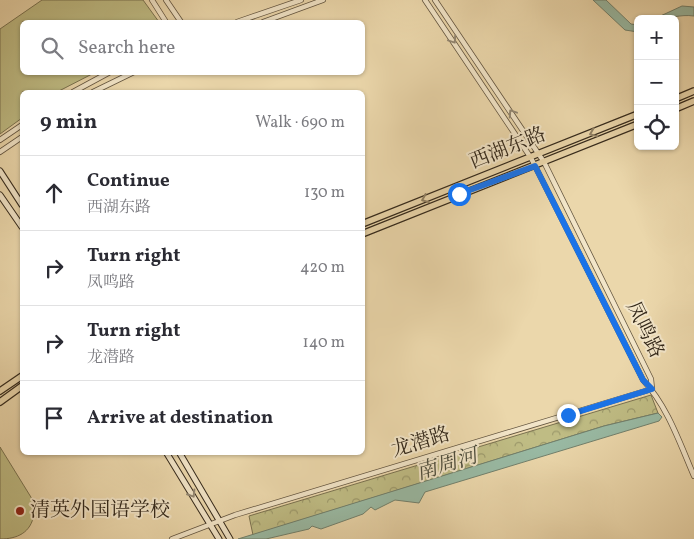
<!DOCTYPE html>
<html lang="en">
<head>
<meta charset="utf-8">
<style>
  body { margin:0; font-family:Vollkorn,"Noto Serif SC",serif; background:#f7f7f7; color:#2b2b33 }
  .controls { position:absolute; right:15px; top:15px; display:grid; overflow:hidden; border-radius:8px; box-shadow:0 1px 4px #0004 }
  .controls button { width:45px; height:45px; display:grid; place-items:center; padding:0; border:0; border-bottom:1px solid #e1e1e2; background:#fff; color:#2b2b33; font:25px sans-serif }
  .stop { position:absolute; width:15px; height:15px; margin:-11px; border:4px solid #1a73e8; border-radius:50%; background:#fff }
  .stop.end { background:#1a73e8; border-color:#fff; box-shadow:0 1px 5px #0008 }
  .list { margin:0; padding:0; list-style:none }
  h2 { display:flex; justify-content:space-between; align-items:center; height:65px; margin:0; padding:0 20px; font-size:21px }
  h2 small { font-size:16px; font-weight:400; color:#7c7c81 }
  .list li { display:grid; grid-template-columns:32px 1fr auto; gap:15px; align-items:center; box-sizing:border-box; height:75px; padding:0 20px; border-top:1px solid #e1e1e2 }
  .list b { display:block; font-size:19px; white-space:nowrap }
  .list p { margin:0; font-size:16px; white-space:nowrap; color:#7c7c81 }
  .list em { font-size:16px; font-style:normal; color:#7c7c81 }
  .icon { flex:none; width:28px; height:28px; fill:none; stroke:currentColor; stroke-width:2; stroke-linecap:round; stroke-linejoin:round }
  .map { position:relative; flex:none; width:694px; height:539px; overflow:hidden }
  .search { position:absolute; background:#fff; box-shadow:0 1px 4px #0004; left:20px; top:20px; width:345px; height:55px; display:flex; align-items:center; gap:12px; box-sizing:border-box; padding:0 18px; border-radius:8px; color:#7c7c81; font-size:19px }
  .panel { position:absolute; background:#fff; box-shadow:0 1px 4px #0004; left:20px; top:90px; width:345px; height:365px; border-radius:8px }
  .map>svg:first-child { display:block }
  .forest { fill:url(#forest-crowns); stroke:#7a7250 }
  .park { fill:#bfbc84; stroke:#7a7250 }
  .water { fill:#99baa4; stroke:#71806d }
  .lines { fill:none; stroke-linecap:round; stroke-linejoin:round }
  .tertiary-casing { stroke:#62543f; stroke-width:6 }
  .secondary-casing { stroke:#34291b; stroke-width:7 }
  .primary-casing { stroke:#34291b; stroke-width:8 }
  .tertiary { stroke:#f2e5c8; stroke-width:4.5 }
  .secondary { stroke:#f2e5c8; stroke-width:5 }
  .primary { stroke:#ebd7ab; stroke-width:5.5 }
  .oneway { stroke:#938772 }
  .oneway2 { stroke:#908063 }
  .route { stroke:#1a73e8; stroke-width:6 }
  .poi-dot { fill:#8f2418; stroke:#f2e5c8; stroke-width:2 }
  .labels { text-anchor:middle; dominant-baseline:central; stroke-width:4; stroke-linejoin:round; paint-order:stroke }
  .street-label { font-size:20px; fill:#34291b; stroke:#f2e5c8 }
  .poi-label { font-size:20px; fill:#34291b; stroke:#f2e5c8; text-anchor:start }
  .water-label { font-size:21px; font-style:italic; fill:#4d4d3d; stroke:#f2e5c8 }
</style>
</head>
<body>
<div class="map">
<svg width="694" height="539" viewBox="0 0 694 539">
  <defs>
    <pattern id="forest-crowns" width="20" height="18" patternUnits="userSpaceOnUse" patternTransform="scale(1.25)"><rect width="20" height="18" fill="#bfbc84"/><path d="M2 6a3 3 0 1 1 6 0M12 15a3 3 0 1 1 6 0" fill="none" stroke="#9c996b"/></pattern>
  </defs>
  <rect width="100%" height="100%" fill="#ebd7ab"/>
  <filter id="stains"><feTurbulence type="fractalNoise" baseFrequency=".004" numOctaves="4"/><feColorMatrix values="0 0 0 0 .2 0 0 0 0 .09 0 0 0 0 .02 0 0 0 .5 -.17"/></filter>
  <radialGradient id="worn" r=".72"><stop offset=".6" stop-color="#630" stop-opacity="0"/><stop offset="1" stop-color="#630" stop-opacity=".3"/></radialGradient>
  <!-- forest -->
  <path class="forest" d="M651 395 658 413 604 426 253 535 249 516Z"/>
  <!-- park -->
  <path class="park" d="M42 0H143L159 22H22V72L94 73 57 92H22V118L0 134V29Z
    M0 447 42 515 37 518 34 514C31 533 17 539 0 539Z"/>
  <!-- water -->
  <path class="water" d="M593 0H606L631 24 638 25V32L625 30Z
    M682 6 694 7V16C680 14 669 19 654 19Z
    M658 413 662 417 659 421 425 492 419 503 395 500 375 510 371 507 363 514 321 529 312 526 309 529 266 539H238L604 426Z"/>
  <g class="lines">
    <!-- tertiary casing -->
    <g class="tertiary-casing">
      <path id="tertiary" d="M152 0 166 22
        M166 0 181 22
        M425 0 531 158 643 380C668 407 680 444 694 476
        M435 0 544 162 651 379 652 389
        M237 22 301 0
        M263 22 323 0
        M73 92 110 72
        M93 92 134 72
        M0 140 22 125
        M0 152 22 137
        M172 539 235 515 652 389"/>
    </g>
    <!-- secondary casing -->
    <g class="secondary-casing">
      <path id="secondary" d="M0 171 22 205
        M0 195 22 227
        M166 452 219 539
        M179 452 230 539"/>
    </g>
    <!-- primary casing -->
    <g class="primary-casing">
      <path id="primary" d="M675 99 694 91
        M675 109 694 101
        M362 224 638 114
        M362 234 638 124
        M0 391 22 376
        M0 402 22 386"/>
    </g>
    <!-- tertiary -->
    <use href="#tertiary" class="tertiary"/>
    <!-- secondary -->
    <use href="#secondary" class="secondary"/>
    <!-- primary -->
    <use href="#primary" class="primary"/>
  </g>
  <!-- one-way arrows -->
  <defs><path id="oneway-chevron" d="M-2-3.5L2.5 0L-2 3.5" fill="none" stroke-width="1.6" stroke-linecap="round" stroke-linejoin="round" transform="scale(1.25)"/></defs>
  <g class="oneway">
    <use href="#oneway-chevron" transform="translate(453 40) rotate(56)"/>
    <use href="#oneway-chevron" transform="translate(512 113) rotate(-124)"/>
    <use href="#oneway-chevron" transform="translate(192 494) rotate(58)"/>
  </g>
  <g class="oneway2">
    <use href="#oneway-chevron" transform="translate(593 133) rotate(158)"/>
    <use href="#oneway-chevron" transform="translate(425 199) rotate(158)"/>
  </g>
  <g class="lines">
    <!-- route -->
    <path class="route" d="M459 194 535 166 643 380 652 389 568 415"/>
  </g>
  <!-- markers -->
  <circle class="poi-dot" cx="20" cy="511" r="5"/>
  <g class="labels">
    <!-- street labels -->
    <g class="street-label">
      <text transform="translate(508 149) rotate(-22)">西湖东路</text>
      <text transform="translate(644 330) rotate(64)">凤鸣路</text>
      <text transform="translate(421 443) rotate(-17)">龙潜路</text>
    </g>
    <!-- poi labels -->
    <g class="poi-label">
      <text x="30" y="511">清英外国语学校</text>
    </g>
    <!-- water labels -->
    <g class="water-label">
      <text transform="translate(447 465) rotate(-17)">南周河</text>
    </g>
  </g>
  <rect width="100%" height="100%" filter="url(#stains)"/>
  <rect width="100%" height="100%" fill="url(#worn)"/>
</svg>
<div class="controls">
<button>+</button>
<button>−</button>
<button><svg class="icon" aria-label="locate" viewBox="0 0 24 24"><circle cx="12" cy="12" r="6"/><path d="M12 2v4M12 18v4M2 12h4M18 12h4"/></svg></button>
</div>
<div class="stop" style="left:459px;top:194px"></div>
<div class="stop end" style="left:568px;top:415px"></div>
<div class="search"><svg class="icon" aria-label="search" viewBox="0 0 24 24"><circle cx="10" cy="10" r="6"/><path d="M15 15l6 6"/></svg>Search here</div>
<section class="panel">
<h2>9 min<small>Walk · 690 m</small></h2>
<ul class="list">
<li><svg class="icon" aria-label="ahead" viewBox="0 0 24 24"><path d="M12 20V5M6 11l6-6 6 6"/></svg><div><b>Continue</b><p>西湖东路</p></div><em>130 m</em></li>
<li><svg class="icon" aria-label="right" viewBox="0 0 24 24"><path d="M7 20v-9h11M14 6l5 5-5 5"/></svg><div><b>Turn right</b><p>凤鸣路</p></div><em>420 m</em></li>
<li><svg class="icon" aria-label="right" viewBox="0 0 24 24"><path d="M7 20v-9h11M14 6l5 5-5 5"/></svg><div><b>Turn right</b><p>龙潜路</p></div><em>140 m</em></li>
<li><svg class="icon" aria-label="arrive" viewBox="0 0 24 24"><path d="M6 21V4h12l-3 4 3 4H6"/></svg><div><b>Arrive at destination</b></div></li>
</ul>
</section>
</div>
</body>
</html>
